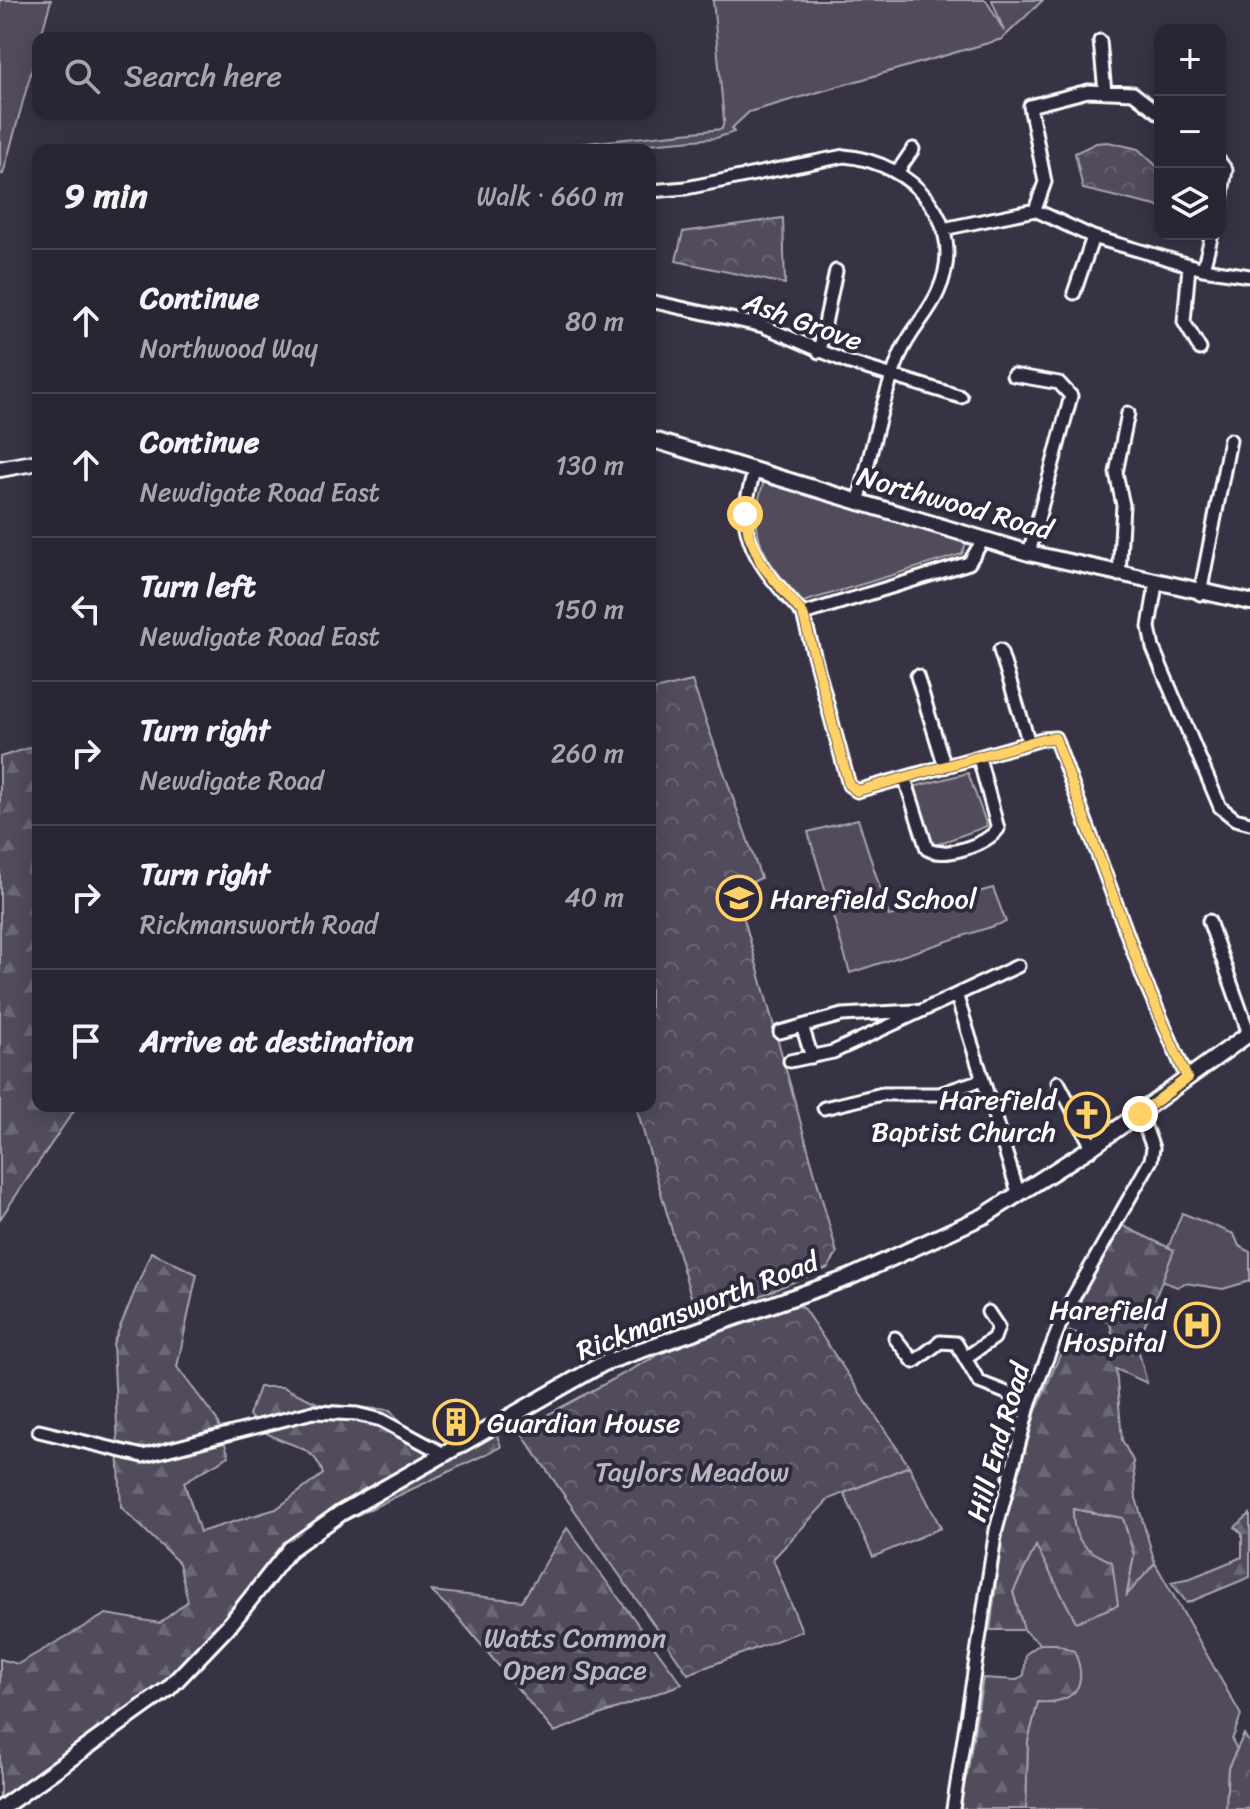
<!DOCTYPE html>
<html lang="en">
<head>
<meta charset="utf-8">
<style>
  body { margin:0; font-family:Sriracha,sans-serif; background:#353240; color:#f1f3f6 }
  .controls { position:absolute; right:24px; top:24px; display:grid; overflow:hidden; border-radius:16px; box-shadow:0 4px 20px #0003 }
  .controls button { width:72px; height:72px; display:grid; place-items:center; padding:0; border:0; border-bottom:2px solid #45434f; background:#292634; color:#f1f3f6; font:40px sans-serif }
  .stop { position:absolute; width:24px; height:24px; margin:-18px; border:6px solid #ffd166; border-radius:50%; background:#fff }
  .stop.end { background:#ffd166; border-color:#fff; box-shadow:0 2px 8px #0008 }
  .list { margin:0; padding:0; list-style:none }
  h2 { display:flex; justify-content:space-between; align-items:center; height:104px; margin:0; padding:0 32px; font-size:34px }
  h2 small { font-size:26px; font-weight:400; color:#a5a5ac }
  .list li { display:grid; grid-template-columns:52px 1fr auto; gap:24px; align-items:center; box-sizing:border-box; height:144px; padding:0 32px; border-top:2px solid #45434f }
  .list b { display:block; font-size:30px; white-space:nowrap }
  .list p { margin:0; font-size:26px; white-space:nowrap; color:#a5a5ac }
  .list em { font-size:26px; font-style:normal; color:#a5a5ac }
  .icon { flex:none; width:44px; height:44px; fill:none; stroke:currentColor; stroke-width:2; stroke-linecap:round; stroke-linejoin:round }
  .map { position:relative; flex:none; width:1250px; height:1809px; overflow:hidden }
  .search { position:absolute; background:#292634; box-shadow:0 4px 20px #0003; left:32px; top:32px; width:624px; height:88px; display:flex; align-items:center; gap:20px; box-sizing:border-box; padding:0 28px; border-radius:16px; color:#a5a5ac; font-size:30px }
  .panel { position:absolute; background:#292634; box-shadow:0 4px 20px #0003; left:32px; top:144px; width:624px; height:968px; border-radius:16px }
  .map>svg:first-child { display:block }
  .green { fill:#514c5c; stroke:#a8a6ae; stroke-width:2 }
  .forest { fill:url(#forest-firs); stroke:#a8a6ae; stroke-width:2 }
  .park { fill:url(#park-crowns); stroke:#a8a6ae; stroke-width:2 }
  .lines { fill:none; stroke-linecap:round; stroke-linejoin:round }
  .street-casing { stroke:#fff; stroke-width:17 }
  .secondary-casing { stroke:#fff; stroke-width:20 }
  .street { stroke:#2f2a3d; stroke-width:11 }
  .secondary { stroke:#2f2a3d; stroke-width:14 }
  .route { stroke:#ffd166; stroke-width:10 }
  .labels { text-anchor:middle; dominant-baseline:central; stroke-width:8; stroke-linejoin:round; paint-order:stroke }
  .street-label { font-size:28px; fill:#fff; stroke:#2f2a3d }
  .poi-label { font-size:28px; fill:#fff; stroke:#2f2a3d; text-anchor:start }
  .park-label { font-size:28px; fill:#b9b7be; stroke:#2f2a3d }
</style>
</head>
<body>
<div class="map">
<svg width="1250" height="1809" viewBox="0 0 1250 1809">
  <defs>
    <pattern id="forest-firs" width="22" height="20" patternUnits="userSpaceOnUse" patternTransform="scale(2)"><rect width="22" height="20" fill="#514c5c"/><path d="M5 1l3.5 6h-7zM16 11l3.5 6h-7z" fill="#6b6774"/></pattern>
    <pattern id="park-crowns" width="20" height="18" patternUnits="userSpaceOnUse" patternTransform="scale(2)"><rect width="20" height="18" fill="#514c5c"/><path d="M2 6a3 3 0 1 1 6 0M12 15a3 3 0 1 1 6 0" fill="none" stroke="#6b6774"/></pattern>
  </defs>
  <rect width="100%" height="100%" fill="#373345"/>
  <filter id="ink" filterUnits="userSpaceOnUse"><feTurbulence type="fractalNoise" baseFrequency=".0125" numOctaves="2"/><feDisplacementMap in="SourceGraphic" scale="16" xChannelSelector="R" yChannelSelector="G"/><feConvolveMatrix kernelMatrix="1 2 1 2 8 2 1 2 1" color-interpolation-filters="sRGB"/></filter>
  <g filter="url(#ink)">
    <!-- green -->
    <path class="green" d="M0 0H51L3 174H0Z
      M713 0H986L1004 31 992 0H1043L1002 39 749 112 732 128 734 132 716 138 581 150H519L722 129 724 121Z
      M766 476 968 538 962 554 803 602C765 560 743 535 766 476Z
      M968 773 987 826 933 846 913 787Z
      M858 819 889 916 993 888 1006 922 850 973 808 832Z
      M1182 1213 1234 1234 1239 1246 1250 1252V1281L1223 1289 1185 1283 1177 1287 1162 1281 1173 1251 1168 1248Z
      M909 1466 941 1528 873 1557 844 1493Z
      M1073 1509 1123 1518 1134 1555 1127 1593 1155 1563 1241 1715 1232 1740 1237 1749 1228 1768 1226 1809H1026L1028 1741 1038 1701 1054 1703 1056 1644H1040L1024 1630 1013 1592 1036 1545 1112 1562C1081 1548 1073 1545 1073 1509Z"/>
    <!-- forest -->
    <path class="forest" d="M38 745V1106H77L0 1219V757Z
      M1121 1225 1174 1250 1137 1345 1147 1383 1116 1369 1122 1440 1133 1461 1136 1498 1155 1563 1127 1595 1134 1555 1123 1518 1073 1509C1072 1541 1084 1549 1112 1562L1118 1605 1076 1622 1036 1546 1013 1592 1024 1630H990L1003 1532 1036 1411 1070 1331 1114 1345 1110 1323 1076 1307Z
      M151 1252 197 1274 177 1367 217 1420 229 1456 184 1482 200 1532 276 1509 323 1474C314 1442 284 1447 262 1430 257 1427 253 1420 249 1415L259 1387H283L319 1404 390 1410 429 1455 493 1423 501 1447 288 1548 194 1662 44 1775 15 1809H0V1659L18 1664 106 1614 160 1623 188 1601 179 1563 121 1507 113 1344Z
      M1250 1514V1577L1187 1603 1171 1582 1191 1578 1242 1557V1534L1235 1527Z
      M567 1528 682 1684 554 1732 458 1617 431 1591 522 1601Z
      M1040 1644H1056L1074 1651C1090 1686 1074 1704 1038 1702L1028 1741 1026 1809H948L967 1775 983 1678 1017 1680 1024 1675 1026 1654Z"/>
    <!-- park -->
    <path class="park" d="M1108 142 1138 149 1160 169V207L1083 189 1075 153 1096 143Z
      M783 218 785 284 676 261 683 232Z
      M692 681 761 878 736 890 837 1253 828 1268 703 1319 694 1307 636 1106H650V691Z
      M802 1306 909 1466 829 1499 773 1559 802 1631 688 1674 519 1430 660 1354 780 1308Z
      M1244 1734 1250 1744V1809H1226L1228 1768Z"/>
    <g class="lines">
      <!-- street casing -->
      <g class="street-casing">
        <path id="street" d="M1100 41 1105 92
          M1220 162 1226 170 1220 205
          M898 171 913 149
          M650 191 686 188 844 156C911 162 970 222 938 292 928 315 909 332 900 355 881 402 871 454 858 503
          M1035 210 1045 182 1030 106 1088 91 1133 93 1160 114
          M943 229 1035 210 1093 237 1203 269 1250 276
          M1189 266 1184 322 1200 349
          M1203 269 1212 234
          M1074 293 1093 237
          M650 301 763 326 847 362 961 397
          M819 352 836 271
          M1013 375 1059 383 1071 396 1029 553
          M754 471C751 485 745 501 745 515 746 554 778 587 803 614L969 563 983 540
          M1119 575 1123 505 1116 473 1128 413
          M1156 584 1149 627 1153 648 1220 807 1235 819 1250 823
          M1200 594 1230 440
          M803 614 849 785 857 791 1042 739 1055 738 1143 977 1187 1078
          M1000 650 1029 743
          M917 676 945 767
          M905 779 927 849C945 859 985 845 998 829L979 758
          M1209 921 1249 1034
          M957 997 1018 1192
          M802 1026 812 1057
          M780 1032 842 1015 915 1011
          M790 1061 833 1052 1018 966
          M1058 1082 1092 1147
          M824 1108 882 1094H939L981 1080
          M895 1338 914 1362 940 1342 956 1343 979 1382 1030 1402
          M965 1358 994 1338 998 1327 988 1312
          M39 1431 143 1456 313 1412 357 1414 381 1420 444 1454
          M953 1809 996 1530 1030 1402 1065 1312 1151 1160 1153 1148 1140 1114"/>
      </g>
      <!-- secondary casing -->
      <g class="secondary-casing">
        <path id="secondary" d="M650 439 1029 553 1250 602
          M0 469 38 462
          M0 1809 168 1689 232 1622 290 1549 341 1513 604 1363 848 1278 984 1216 1092 1147 1250 1033"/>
      </g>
      <!-- street -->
      <use href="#street" class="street"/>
      <!-- secondary -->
      <use href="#secondary" class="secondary"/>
    </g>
  </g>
  <g class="lines" filter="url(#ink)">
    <!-- route -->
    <path class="route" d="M745 514 749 535 762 565 803 614 849 785 857 791 1042 739 1055 738 1143 977 1187 1078 1140 1114"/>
  </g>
  <!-- icons -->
  <defs>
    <g id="school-ring" transform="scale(2.3)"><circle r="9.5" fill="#2f2a3d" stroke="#ffd166" stroke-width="1.5"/><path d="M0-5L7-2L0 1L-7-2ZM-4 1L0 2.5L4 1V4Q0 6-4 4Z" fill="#ffd166"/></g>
    <g id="church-ring" transform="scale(2.3)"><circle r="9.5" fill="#2f2a3d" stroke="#ffd166" stroke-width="1.5"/><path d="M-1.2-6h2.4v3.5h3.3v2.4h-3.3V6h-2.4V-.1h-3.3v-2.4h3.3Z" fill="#ffd166"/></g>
    <g id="hospital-ring" transform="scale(2.3)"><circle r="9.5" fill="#2f2a3d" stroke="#ffd166" stroke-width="1.5"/><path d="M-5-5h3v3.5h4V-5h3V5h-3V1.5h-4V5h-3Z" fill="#ffd166"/></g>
    <g id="building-ring" transform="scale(2.3)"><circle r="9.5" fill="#2f2a3d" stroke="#ffd166" stroke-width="1.5"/><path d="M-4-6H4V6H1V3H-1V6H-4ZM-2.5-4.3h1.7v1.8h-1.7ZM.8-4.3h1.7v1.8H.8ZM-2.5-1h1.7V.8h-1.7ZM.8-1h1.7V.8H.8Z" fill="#ffd166"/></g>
  </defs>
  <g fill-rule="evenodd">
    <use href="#school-ring" x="739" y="898"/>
    <use href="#church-ring" x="1087" y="1115"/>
    <use href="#hospital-ring" x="1197" y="1325"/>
    <use href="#building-ring" x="456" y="1422"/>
  </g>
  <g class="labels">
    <!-- street labels -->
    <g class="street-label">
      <text transform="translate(803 321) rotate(20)">Ash Grove</text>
      <text transform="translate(955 503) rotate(16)">Northwood Road</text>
      <text transform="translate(697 1306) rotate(-21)">Rickmansworth Road</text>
      <text transform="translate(998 1442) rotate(-74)">Hill End Road</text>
    </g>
    <!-- poi labels -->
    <g class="poi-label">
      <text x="770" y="898">Harefield School</text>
      <text x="1056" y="1099" text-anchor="end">Harefield<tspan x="1056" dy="32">Baptist Church</tspan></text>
      <text x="1166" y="1309" text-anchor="end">Harefield<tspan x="1166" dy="32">Hospital</tspan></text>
      <text x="487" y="1422">Guardian House</text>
    </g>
    <!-- park labels -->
    <g class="park-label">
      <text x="692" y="1471">Taylors Meadow</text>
      <text x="575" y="1637">Watts Common<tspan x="575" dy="32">Open Space</tspan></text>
    </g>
  </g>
</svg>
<div class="controls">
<button>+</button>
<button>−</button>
<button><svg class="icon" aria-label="layers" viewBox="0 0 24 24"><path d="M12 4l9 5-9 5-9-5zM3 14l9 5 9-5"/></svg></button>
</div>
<div class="stop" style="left:745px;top:514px"></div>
<div class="stop end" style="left:1140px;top:1114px"></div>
<div class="search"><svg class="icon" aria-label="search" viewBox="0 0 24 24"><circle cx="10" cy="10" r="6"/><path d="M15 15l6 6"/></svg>Search here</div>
<section class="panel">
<h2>9 min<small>Walk · 660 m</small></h2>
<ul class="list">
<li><svg class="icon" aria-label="ahead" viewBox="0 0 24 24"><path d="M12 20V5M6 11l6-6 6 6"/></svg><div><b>Continue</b><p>Northwood Way</p></div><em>80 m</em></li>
<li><svg class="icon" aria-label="ahead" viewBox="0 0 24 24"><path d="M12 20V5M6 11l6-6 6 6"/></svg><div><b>Continue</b><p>Newdigate Road East</p></div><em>130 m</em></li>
<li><svg class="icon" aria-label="left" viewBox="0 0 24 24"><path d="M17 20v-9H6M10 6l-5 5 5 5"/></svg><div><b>Turn left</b><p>Newdigate Road East</p></div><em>150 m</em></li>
<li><svg class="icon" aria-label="right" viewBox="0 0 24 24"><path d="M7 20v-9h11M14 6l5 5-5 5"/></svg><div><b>Turn right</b><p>Newdigate Road</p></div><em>260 m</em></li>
<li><svg class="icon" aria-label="right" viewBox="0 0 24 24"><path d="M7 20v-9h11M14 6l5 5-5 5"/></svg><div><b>Turn right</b><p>Rickmansworth Road</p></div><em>40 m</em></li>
<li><svg class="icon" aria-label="arrive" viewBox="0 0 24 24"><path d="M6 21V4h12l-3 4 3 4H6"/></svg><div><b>Arrive at destination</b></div></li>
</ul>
</section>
</div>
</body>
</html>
